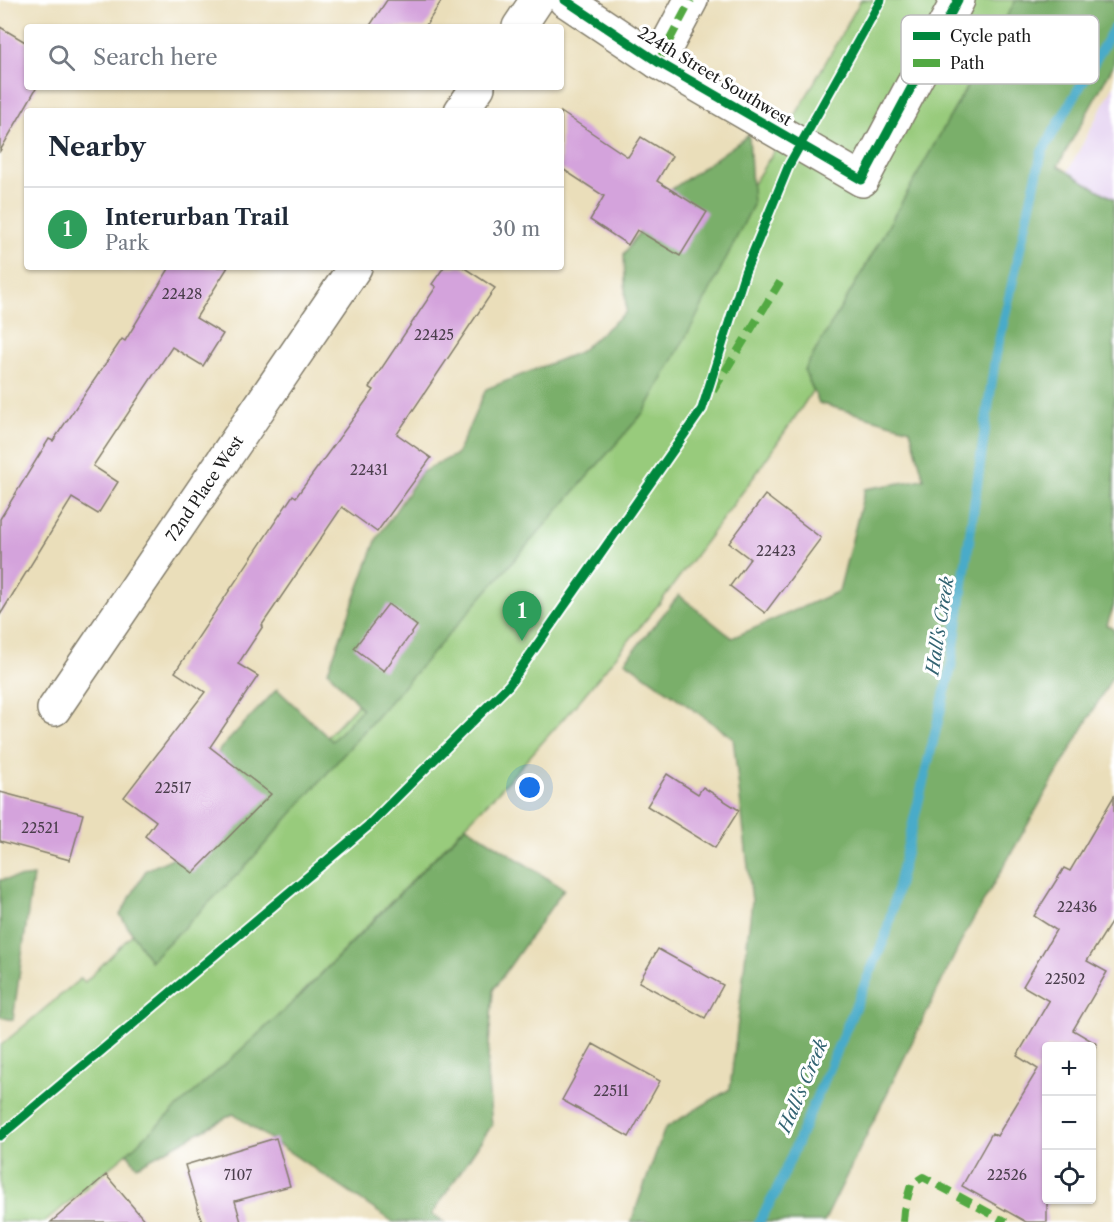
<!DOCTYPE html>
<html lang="en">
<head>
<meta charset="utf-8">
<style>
  body { margin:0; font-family:"Libre Caslon Text",serif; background:#f2f2f3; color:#1f2937 }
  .controls { position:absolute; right:18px; bottom:18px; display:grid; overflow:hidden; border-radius:6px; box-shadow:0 2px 4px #0004 }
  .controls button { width:54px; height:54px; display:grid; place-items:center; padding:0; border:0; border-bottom:2px solid #e0e1e3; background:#fff; color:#1f2937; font:30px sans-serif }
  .you { position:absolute; left:530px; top:788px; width:21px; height:21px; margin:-15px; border:4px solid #fff; border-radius:50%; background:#1a73e8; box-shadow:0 0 0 9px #1a73e833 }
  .badge { display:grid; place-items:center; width:39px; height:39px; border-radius:50%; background:#1f6fb2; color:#fff; font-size:20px; font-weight:700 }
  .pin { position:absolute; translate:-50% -50px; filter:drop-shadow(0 2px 3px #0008) }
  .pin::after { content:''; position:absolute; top:32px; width:21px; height:18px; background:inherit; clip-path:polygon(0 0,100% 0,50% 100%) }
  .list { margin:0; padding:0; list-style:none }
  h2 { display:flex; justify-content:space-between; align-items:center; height:78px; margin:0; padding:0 24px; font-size:26px }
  h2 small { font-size:20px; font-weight:400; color:#747a83 }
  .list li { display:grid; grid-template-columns:39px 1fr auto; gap:18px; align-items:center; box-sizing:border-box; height:84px; padding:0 24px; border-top:2px solid #e0e1e3 }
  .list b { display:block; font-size:22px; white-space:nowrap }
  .list p { margin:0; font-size:20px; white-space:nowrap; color:#747a83 }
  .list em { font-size:20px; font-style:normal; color:#747a83 }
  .icon { flex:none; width:33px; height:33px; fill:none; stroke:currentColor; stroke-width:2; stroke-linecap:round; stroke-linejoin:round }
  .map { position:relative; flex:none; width:1114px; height:1222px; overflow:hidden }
  .search { position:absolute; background:#fff; box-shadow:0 2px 4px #0004; left:24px; top:24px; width:540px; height:66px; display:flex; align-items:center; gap:15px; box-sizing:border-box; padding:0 21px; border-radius:6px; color:#747a83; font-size:22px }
  .panel { position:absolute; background:#fff; box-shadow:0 2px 4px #0004; left:24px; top:108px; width:540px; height:162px; border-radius:6px }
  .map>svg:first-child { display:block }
  .built { fill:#e5d3f1 }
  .green { fill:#98cb7b; stroke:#5a744c; stroke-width:1.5 }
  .forest { fill:#7aaf6b; stroke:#4b6644; stroke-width:1.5 }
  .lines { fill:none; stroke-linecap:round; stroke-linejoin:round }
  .stream { stroke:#4aabc9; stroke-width:10 }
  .building { fill:#d4a3dc }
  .minor-casing { stroke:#837d6b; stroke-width:36 }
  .minor { stroke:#fff; stroke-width:33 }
  .quiet { stroke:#52a943; stroke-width:8; stroke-dasharray:15 8; stroke-linecap:butt }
  .cycleway-casing { stroke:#fff; stroke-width:13 }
  .cycleway { stroke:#00873e; stroke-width:9 }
  .labels { text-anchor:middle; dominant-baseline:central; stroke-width:6; stroke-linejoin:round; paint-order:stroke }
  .number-label { font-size:14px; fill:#4a3e4c }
  .street-label { font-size:16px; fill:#1c1c1c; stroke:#fff }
  .water-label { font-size:18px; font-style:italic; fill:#336472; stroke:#fff }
  .key { fill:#fff; stroke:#bbb; stroke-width:1.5 }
  .key-label { font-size:16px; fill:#1c1c1c }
</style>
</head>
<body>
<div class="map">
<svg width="1114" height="1222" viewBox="0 0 1114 1222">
  <rect width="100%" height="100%" fill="#fff"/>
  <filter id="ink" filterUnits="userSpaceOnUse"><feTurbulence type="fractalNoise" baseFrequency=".0167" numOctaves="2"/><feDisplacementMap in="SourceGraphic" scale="12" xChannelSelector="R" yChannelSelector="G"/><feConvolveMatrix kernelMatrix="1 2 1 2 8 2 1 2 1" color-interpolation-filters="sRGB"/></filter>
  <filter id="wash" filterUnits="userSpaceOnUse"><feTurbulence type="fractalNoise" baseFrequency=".008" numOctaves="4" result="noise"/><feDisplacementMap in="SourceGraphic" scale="24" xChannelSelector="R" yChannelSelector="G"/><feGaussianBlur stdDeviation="1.35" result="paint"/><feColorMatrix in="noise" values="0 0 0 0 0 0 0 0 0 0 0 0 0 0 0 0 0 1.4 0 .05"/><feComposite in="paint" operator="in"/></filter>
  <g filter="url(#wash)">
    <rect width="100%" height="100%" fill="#eadeba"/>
    <!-- built -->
    <path class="built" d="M1114 85V316L1066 175Z"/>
    <!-- green -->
    <path class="green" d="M861 0H1049L921 222 800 410 753 478 659 604 580 700 499 791 271 1025 213 1081 45 1222H0V1046L80 979 85 982 310 754 382 679 669 314 782 139Z"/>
    <!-- forest -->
    <path class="forest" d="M1016 0H1114V64L1058 166 1114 199V605L1107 625 1114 630V674L965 934 824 1222H631L665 1128 730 1089 752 901 733 738 625 661 679 595 732 638 839 591 865 489 924 479 910 429 819 403 804 370 865 267Z
      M749 135 753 205 694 322 644 412 244 868 150 961 120 915 146 870 204 844 219 750 277 689 332 741 362 709 328 671 377 538 422 472 457 454 486 389 579 352 626 312 624 254 665 194Z
      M466 826 564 889 493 990 487 1073 492 1125 432 1214 444 1222H393L233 1114 137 1166 127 1153 301 995Z
      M33 876 13 1020 0 1017V880Z"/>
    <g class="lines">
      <!-- stream -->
      <path class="stream" d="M759 1222 776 1192 886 935 951 667 995 359 1042 152 1114 28"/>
    </g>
    <g id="blocks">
      <!-- building -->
      <path class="building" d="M387 0H442L425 27H369Z
        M0 27 27 43V87H37L0 151Z
        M561 112 628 157 641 137 672 156 657 181 707 212 680 256 637 230 628 245 590 220 604 196 561 168Z
        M170 267H228L196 318 223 334 203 366 172 347 93 466 118 482 98 514 72 498 0 615V519L49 439 53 441 122 339 125 341Z
        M444 267H463L495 288 397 434 431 458 377 532 342 507 262 625 263 626 238 664 258 676 210 747 271 794 193 873 145 836 156 821 124 797 205 692 175 672 293 495 296 497 374 390 369 387 436 287 432 284Z
        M765 495 821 538 765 613 730 586 750 559 729 543Z
        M388 604 417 626 384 671 354 648Z
        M667 774 698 794 703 787 739 810 715 848 647 806Z
        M0 792 83 814 70 860 0 841Z
        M1114 796V918L1087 961 1107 972 1073 1030 1097 1044 1092 1053V1047H1047V1222H1026L962 1186 992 1133 997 1136 1038 1069 1017 1056 1049 1001 1023 986 1056 930 1034 916 1064 868 1070 871Z
        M658 949 723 985 705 1018 639 982Z
        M593 1044 660 1081 629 1137 562 1100Z
        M276 1138 290 1186 235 1201 241 1222H202L185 1165Z
        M106 1175 146 1222H51Z"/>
    </g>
  </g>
  <g filter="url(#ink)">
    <use href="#blocks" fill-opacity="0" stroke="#837d6b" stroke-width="1.5"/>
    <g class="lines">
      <!-- minor casing -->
      <g class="minor-casing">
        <g id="minor">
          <path d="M565 0 658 62 862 180 958 0"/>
          <path d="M519 27 537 0"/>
          <path d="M658 62 691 0"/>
          <path d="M461 111 478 87"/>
          <path id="s1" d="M54 709 355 267"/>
        </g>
      </g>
      <!-- minor -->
      <use href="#minor" class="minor"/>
      <!-- quiet -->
      <path class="quiet" d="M658 62 691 0
        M713 391 780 282
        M903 1222 904 1210 911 1185 923 1177 1006 1222"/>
      <!-- cycleway casing -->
      <g class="cycleway-casing">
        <path id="cycleway" d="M565 0 658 62 862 180 958 0
          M0 1136 368 826 509 685 702 409 745 272 789 165 881 0"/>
      </g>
      <!-- cycleway -->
      <use href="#cycleway" class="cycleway"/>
    </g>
  </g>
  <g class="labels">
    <!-- number labels -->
    <g class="number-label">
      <text x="182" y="294">22428</text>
      <text x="434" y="335">22425</text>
      <text x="369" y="470">22431</text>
      <text x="776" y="551">22423</text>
      <text x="173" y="788">22517</text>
      <text x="40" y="828">22521</text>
      <text x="1077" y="907">22436</text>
      <text x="1065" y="979">22502</text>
      <text x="611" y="1091">22511</text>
      <text x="238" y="1175">7107</text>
      <text x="1007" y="1175">22526</text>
    </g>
    <!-- street labels -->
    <g class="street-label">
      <text transform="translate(715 76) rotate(31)">224th Street Southwest</text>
      <text stroke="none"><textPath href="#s1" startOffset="267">72nd Place West</textPath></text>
    </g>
    <!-- water labels -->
    <g class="water-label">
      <text transform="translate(940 626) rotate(-81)">Hall's Creek</text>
      <text transform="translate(803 1086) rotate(-67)">Hall's Creek</text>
    </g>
  </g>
  <!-- legend -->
  <rect x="901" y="15" width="198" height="69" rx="9" class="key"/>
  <rect x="913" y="32" width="27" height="8" fill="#00873e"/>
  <rect x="913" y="59" width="27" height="8" fill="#52a943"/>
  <g class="key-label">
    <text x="950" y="42">Cycle path</text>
    <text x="950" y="69">Path</text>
  </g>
</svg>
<div class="controls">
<button>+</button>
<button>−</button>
<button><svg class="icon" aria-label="locate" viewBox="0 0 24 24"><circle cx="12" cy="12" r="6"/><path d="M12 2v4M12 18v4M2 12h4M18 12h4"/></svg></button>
</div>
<div class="you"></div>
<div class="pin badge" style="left:522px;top:641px;background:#2e9e5b">1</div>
<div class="search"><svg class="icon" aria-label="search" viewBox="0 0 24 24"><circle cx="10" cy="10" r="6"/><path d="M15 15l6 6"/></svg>Search here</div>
<section class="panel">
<h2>Nearby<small></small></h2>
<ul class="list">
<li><span class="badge" style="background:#2e9e5b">1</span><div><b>Interurban Trail</b><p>Park</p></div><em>30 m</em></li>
</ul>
</section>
</div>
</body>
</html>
